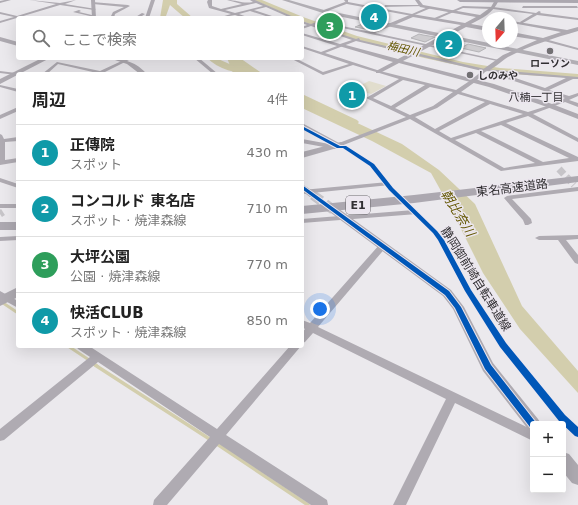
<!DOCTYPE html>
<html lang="ja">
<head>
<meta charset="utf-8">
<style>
  body { margin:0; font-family:"DejaVu Sans","Noto Sans JP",sans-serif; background:#f2f2f2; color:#222 }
  .controls { position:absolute; right:12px; bottom:12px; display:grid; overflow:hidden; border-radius:4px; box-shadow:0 4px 16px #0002 }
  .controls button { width:36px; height:36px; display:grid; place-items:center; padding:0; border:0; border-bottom:1px solid #e0e0e0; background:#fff; color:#222; font:20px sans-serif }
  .compass { position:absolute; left:482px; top:12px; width:36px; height:36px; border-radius:50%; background:#fff; box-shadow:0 4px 16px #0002; rotate:199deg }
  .you { position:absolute; left:320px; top:309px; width:14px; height:14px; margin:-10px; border:3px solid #fff; border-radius:50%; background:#1a73e8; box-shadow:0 0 0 6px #1a73e833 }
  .badge { display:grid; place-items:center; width:26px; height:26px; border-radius:50%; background:#727073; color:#fff; font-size:13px; font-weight:700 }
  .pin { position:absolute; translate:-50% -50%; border:2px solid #fff; box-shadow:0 1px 4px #0006 }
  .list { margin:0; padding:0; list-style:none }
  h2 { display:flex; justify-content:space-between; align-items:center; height:52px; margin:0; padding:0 16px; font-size:17px }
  h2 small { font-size:13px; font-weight:400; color:#767676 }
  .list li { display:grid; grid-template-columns:26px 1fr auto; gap:12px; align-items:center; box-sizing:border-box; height:56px; padding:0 16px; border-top:1px solid #e0e0e0 }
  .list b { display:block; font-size:15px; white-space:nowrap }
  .list p { margin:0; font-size:13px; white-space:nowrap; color:#767676 }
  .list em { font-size:13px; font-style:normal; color:#767676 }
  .icon { flex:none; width:22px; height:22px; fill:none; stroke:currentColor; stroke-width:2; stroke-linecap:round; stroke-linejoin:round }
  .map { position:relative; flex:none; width:578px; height:505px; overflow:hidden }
  .search { position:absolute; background:#fff; box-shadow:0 4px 16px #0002; left:16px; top:16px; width:288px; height:44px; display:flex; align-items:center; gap:10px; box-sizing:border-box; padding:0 14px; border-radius:4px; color:#767676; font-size:15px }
  .panel { position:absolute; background:#fff; box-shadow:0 4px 16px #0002; left:16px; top:72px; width:288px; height:276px; border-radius:4px }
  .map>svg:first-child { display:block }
  .green { fill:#e1ddcd }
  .water { fill:#d3cead }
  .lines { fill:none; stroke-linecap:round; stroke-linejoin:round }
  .stream-far1 { stroke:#d3cead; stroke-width:3 }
  .stream { stroke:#d3cead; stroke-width:3.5 }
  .river { fill:#d3cead; fill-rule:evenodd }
  .building { fill:#cecccf; stroke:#b5b4b7 }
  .street-tunnel { stroke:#c6c4c8; stroke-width:7; stroke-dasharray:7 3.5; stroke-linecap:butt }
  .secondary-tunnel { stroke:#c6c4c8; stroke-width:10; stroke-dasharray:10 5; stroke-linecap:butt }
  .street { fill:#afabb2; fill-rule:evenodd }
  .secondary { fill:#aeaab1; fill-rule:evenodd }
  .primary { fill:#b1aeb4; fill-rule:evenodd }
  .highway { fill:#aca8b0; fill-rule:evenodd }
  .cycleway-casing { stroke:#ece7ef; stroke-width:2 }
  .cycleway { fill:#0057b8; fill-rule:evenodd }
  .poi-dot { fill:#727073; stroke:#ece7ef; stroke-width:1.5 }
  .labels { text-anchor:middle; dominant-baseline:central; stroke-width:3; stroke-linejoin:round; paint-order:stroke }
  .far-poi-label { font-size:10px; font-weight:bold; fill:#312f32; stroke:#ece7ef }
  .far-water-label { font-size:11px; font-style:italic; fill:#635700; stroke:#ece7ef }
  .far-neighbourhood-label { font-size:11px; fill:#312f32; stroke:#ece7ef }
  .shield { fill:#ece7ef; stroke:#69666b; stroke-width:1 }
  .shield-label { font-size:11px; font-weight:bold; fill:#312f32 }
  .street-label { font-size:12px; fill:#312f32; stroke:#ece7ef }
  .water-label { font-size:13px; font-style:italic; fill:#635700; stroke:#ece7ef }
</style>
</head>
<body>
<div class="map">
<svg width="578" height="505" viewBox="0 0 578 505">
  <rect width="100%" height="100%" fill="#ebe9ed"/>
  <!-- green -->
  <path class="green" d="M369 81 386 86 371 94 353 89Z"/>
  <!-- water -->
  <path class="water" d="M163 0H177V4L193 18H185L170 5 166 16 167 18H160Z
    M227 58H240L263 74H235L233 73Z
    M302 97 402 144 439 170 475 204 522 306 578 371V393L520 329 483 273 451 209 431 173 372 141 302 108Z"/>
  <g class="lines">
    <!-- stream-far1 -->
    <path class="stream-far1" d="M0 301 18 313
      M68 346 89 360
      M93 363 97 366"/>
    <!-- stream -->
    <path class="stream" d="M95 365 211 440
      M217 444 308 505"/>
    <!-- river -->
    <path class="river" d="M254 0H262L303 17 357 36 463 62 500 68 578 74V78C552 76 525 76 499 72 434 63 364 44 302 21V18H295Z
      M207 58H216L252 74C237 74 218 69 207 58Z
      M302 94 357 120 359 122 357 124H351L302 100Z"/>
  </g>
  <!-- building -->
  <path class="building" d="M365 23 381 26 371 30 355 27Z
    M419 34 423 35 435 37 425 42 411 38Z
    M448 40 461 43 452 48 436 45Z
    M468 44 486 48 479 52 461 48Z
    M351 91 363 97 353 100 341 94Z"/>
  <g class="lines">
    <!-- street-tunnel -->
    <path class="street-tunnel" d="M559 169 574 185
      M0 214 3 212"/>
    <!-- secondary-tunnel -->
    <path class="secondary-tunnel" d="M313 195 335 211"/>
    <!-- street -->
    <path class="street" d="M5 0H11L0 3V1Z
      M29 0 60 3 76 0 65 4 96 9 94 10 60 5 0 23V21L14 17 0 14V12L17 16 56 4Z
      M151 0H155L149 18H145Z
      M208 0H212V6L221 9 242 4 227 0C238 0 242 4 253 2L250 0H255L296 18H291L266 7 254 10 278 18H272L250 11 239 14 250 18H244L235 15 218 18 231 14 209 8 207 2ZM256 3 263 6 235 13 225 10Z
      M344 0H348V2L412 14 428 7 431 8 412 16 347 4Z
      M92 2 128 5 130 6 115 14 114 18H110L113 12 124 7 93 4Z
      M385 5H422L424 6 384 7Z
      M463 6 493 7 536 13 539 11 541 12 540 13 578 18V20L537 15 521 24 520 22 533 14 493 9 463 8 435 20 432 19Z
      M523 6H577L578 8H522Z
      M79 10 81 11 79 12 96 16 94 17 73 12Z
      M142 13 145 14 139 18H134Z
      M339 14 340 16 323 22 371 32 390 24 391 26 375 33 499 60 497 61 319 23 314 25 356 39 359 38 360 40 485 69 578 77V79H573L549 90 569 96 578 93V96L569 100 578 103V107L565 102 533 114 578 138V142L528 116 506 123 578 157V161L501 171 410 119 341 146H338L337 148 335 149 302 143V139L335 145 302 127V123L339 143 406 117 366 98 399 79 353 65 323 75 290 58H295L323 72 349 64 302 48V46L321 52 337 46 302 35V33L340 44 352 40 311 26 302 29V27L307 25 302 23V21L311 24ZM356 41 482 71 471 80 456 90 380 71 325 53ZM486 71 497 72 499 76 565 98 550 105 528 112 461 92 475 82ZM501 73 566 78 545 88ZM403 80 425 85 391 106 373 98ZM430 87 453 92 433 106 410 115 395 108ZM458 94 485 102 435 129 415 117 437 108ZM490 104 523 114 451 138 439 131ZM501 125 569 158 543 162 481 131ZM476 133 535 163 504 168 455 140Z
      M545 39 578 48V50L544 41Z
      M128 58H133L105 72 111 74H98L97 73 58 64 47 74H42L57 62 100 71Z
      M194 58H199L218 74H213Z
      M0 71 16 73 18 74 16 75 0 73Z
      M0 85 18 89V92L0 87Z
      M18 107V111L0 119V115Z
      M0 134 2 135 4 139 18 137V141L5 142V160L18 158V162L0 165Z
      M0 178 18 184V188L0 182Z
      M388 182 390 183V185L302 194V190Z
      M578 187V191L512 199 531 219 532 223 528 225H525L523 220 504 198 507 196Z
      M0 204H18V208H0Z
      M414 210H417L418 212 417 214 302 223V219Z
      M578 235V239L566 240 578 255V264L575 263 558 240H539L535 238 539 236Z
      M18 236V240L0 241V237Z
      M380 244H383L387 246 318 327 533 430V441L455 403 406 505H393L446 399 313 333 305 342 302 343V333L305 329 302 327V320L310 323Z
      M0 291 18 301V308L0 298Z
      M76 346H89L217 429 290 346H301L226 435 327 500 328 505H311L219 444 167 505H153L154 500 210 437 98 362 4 440 0 441V429L90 357 78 349Z"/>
    <!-- secondary -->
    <path class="secondary" d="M91 0H95L96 18H92Z
      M415 0H419L423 5 480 15 491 7 495 0H499C493 13 483 18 471 24L488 27V31L466 27 403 61 494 84 552 104 578 114V119L547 107 489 87 399 63 380 73H376V71L393 62 339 46 342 44 398 59 461 25 413 17 392 26H388V24L412 14 465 23 476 17 420 7Z
      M345 2 349 3 325 12 321 11Z
      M512 21 567 30 578 27V31C554 38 531 45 508 57 501 61 490 73 482 72V70L503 55 537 40 512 36V32L543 38 561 32 512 23Z
      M0 37 18 42V46L0 41Z
      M42 58H50L0 84V79Z
      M109 58C124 58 137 63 147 74H140L127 64Z
      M341 142H344V146L302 158V152Z
      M302 184 316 193 318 195 316 197H310L302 191Z
      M335 208 339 209 451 290 464 307 493 363 538 419 541 424H533V431L528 429 483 371 453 309 443 296 331 213 330 211Z
      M18 287V297L0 306V296Z
      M563 452 569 454 578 465V485L572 483 563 472Z"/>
    <!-- primary -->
    <path class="primary" d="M282 0H289L324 10 578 61V65L323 13Z"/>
    <!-- highway -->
    <path class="highway" d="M457 0H578V3L460 2Z
      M578 176V182L414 203 302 214V206L414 195Z
      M0 222H18V230H0Z"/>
    <!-- cycleway casing -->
    <g class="cycleway-casing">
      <path id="cycleway" d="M302 126 340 146H346L374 164 393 188 437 231 444 240 471 290 506 343 565 415 578 427V437L575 436 559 421 500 347 465 291 438 240 433 233 389 190 370 166 343 148H337L302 129Z
        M302 185 449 291 461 307 491 365 537 424H533V428L530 427 485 369 455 308 445 295 302 189Z"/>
    </g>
    <!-- cycleway -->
    <use href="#cycleway" class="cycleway"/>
  </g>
  <!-- markers -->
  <g class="poi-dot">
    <circle cx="550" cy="51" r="4"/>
    <circle cx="470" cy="75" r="4"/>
  </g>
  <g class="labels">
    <!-- far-poi labels -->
    <g class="far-poi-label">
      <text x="550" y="63">ローソン</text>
      <text x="478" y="75" text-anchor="start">しのみや</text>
    </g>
    <!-- far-water labels -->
    <g class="far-water-label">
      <text transform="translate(403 49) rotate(13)">梅田川</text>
    </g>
    <!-- far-neighbourhood labels -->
    <g class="far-neighbourhood-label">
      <text x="536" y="97">八楠一丁目</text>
    </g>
    <!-- shield labels -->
    <rect class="shield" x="346" y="196" width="24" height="18" rx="3"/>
    <g class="shield-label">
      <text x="358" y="205">E1</text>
    </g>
    <!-- street labels -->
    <g class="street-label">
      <text transform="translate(512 188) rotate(-7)">東名高速道路</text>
      <text transform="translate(476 279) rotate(58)">静岡御前崎自転車道線</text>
    </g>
    <!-- water labels -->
    <g class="water-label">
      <text transform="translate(458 213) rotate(58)">朝比奈川</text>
    </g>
  </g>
</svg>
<div class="controls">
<button>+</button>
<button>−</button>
</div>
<svg class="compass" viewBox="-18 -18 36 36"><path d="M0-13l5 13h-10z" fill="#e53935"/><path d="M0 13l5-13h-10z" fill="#767676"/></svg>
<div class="you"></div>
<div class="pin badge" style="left:352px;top:95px;background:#0f9aa8">1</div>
<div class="pin badge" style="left:449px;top:44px;background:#0f9aa8">2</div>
<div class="pin badge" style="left:330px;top:26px;background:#2e9e5b">3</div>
<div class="pin badge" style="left:374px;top:17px;background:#0f9aa8">4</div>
<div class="search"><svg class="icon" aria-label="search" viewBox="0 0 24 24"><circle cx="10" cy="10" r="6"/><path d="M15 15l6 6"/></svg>ここで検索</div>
<section class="panel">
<h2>周辺<small>4件</small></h2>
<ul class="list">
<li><span class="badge" style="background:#0f9aa8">1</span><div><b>正傳院</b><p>スポット</p></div><em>430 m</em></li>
<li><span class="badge" style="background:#0f9aa8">2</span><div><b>コンコルド 東名店</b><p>スポット · 焼津森線</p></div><em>710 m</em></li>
<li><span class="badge" style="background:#2e9e5b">3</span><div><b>大坪公園</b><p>公園 · 焼津森線</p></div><em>770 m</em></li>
<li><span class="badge" style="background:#0f9aa8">4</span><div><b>快活CLUB</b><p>スポット · 焼津森線</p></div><em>850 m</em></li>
</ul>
</section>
</div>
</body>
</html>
